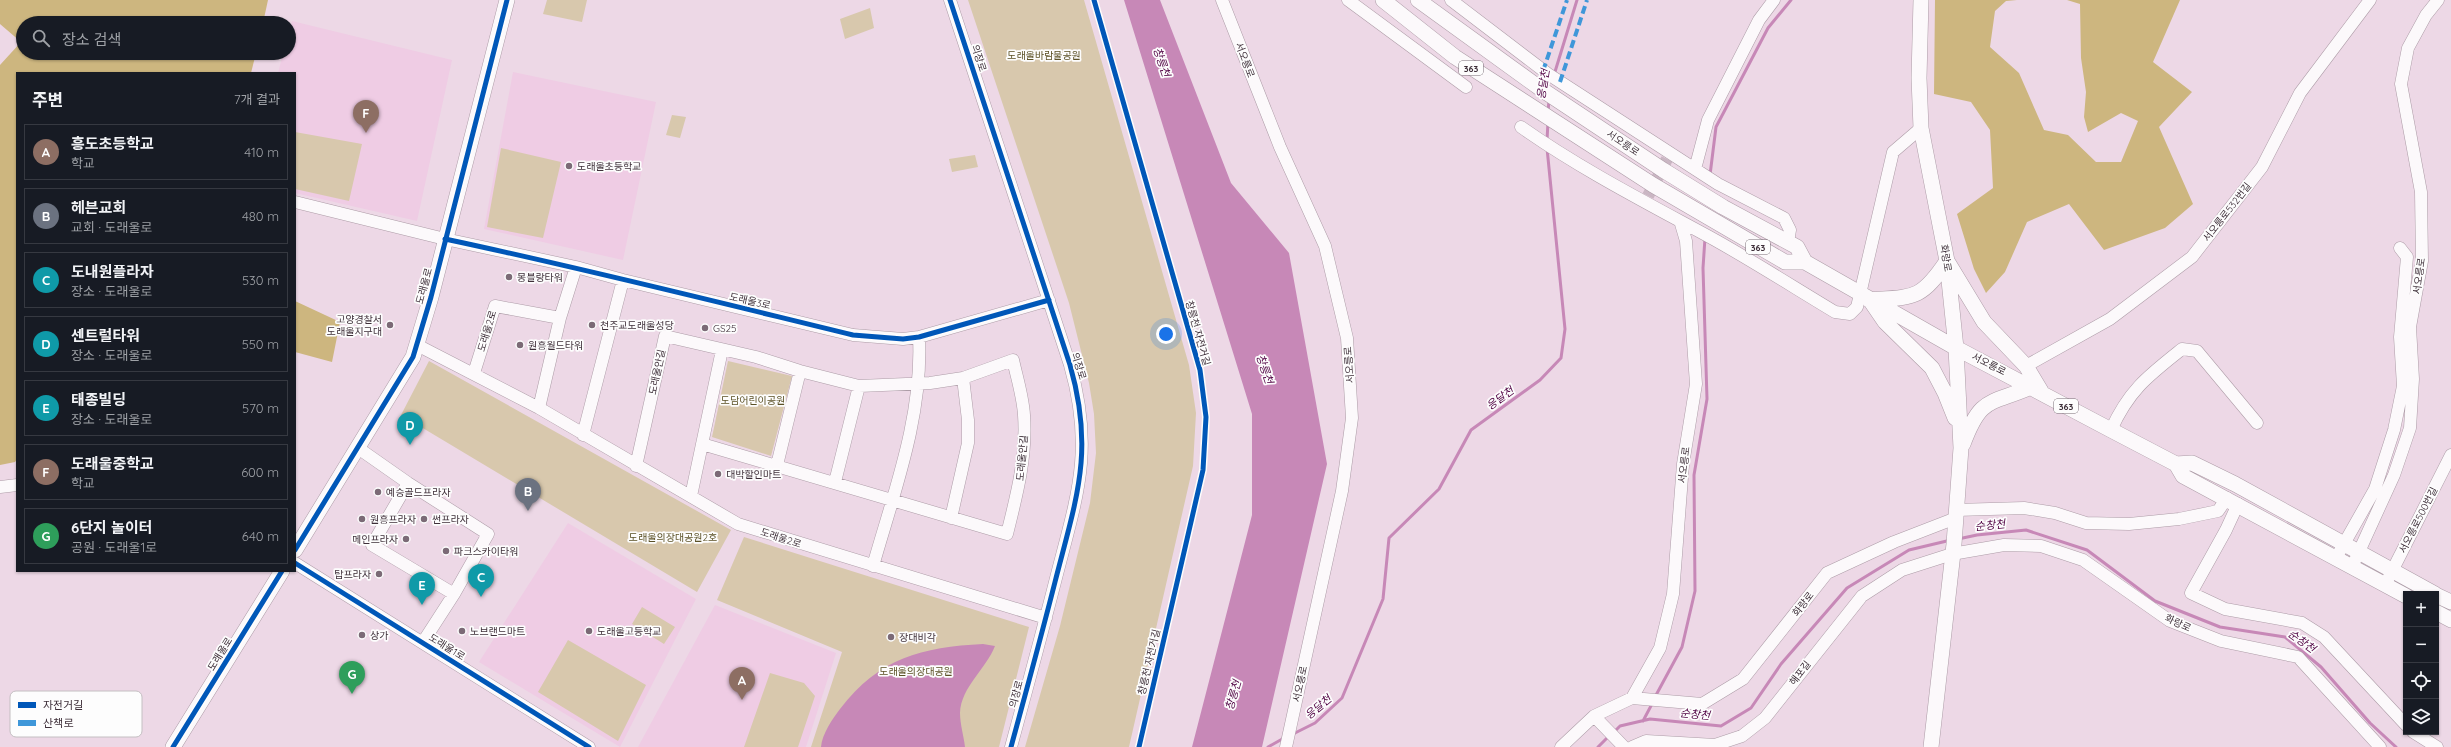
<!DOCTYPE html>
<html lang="ko">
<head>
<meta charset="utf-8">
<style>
  body { margin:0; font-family:Quicksand,"Noto Sans KR",sans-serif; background:#242831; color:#f1f3f6 }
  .controls { position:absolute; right:12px; bottom:12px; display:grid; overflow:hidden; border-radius:0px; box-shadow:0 1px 3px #0004 }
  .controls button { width:36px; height:36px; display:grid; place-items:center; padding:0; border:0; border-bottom:1px solid #363941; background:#171b24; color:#f1f3f6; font:20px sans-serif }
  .you { position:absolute; left:1166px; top:334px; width:14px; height:14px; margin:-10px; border:3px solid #fff; border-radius:50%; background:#1a73e8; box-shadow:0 0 0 6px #1a73e833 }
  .badge { display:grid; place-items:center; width:26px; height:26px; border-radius:50%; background:#8c9099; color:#fff; font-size:13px; font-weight:700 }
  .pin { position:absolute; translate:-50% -33px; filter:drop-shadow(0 1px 2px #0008) }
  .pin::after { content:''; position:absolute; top:21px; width:14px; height:12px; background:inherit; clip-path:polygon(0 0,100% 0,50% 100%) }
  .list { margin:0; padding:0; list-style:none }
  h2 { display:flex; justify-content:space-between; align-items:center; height:52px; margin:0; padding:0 16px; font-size:17px }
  h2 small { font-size:13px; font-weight:400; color:#9ea1a6 }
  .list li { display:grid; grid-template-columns:26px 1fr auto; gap:12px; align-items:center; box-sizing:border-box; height:56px; margin:0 8px 8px; padding:0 8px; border:1px solid #363941; border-radius:0px }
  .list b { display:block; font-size:15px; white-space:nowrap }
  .list p { margin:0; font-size:13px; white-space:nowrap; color:#9ea1a6 }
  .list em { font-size:13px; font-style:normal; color:#9ea1a6 }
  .icon { flex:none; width:22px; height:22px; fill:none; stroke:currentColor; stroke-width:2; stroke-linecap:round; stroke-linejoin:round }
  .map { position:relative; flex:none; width:2451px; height:747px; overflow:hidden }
  .search { position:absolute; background:#171b24; box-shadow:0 1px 3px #0004; left:16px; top:16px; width:280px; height:44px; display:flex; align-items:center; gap:10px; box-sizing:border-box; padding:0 14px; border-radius:22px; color:#9ea1a6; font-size:15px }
  .panel { position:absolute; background:#171b24; box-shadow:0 1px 3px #0004; left:16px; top:72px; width:280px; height:500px; border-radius:0px }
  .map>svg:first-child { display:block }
  .built { fill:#efcce4 }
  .green { fill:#d8c8ad }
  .forest { fill:#cdb67f }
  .water { fill:#c788b7 }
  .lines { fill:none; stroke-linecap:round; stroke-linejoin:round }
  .stream { stroke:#c788b7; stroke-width:3 }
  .minor-tunnel { stroke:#cab6c3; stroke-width:12; stroke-dasharray:12 6; stroke-linecap:butt }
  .minor-casing { stroke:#ad9ca7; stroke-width:13 }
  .major-casing { stroke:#ad9ca7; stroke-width:16 }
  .minor { stroke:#fcf9fb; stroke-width:12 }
  .major { stroke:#fcf9fb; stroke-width:15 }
  .quiet { stroke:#3f97d9; stroke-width:4; stroke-dasharray:8 4; stroke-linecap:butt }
  .cycleway-casing { stroke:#fdfdfd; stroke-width:8 }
  .cycleway { stroke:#0057b8; stroke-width:5 }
  .poi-dot { fill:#7b6a76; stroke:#fdfdfd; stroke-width:1.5 }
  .labels { text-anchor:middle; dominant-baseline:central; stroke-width:3.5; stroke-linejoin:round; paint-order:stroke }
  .shield { fill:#fdfdfd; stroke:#776d74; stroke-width:1 }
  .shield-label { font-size:9px; font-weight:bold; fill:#3e2f39 }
  .park-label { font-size:10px; fill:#5b5126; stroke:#fdfdfd }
  .street-label { font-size:10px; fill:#3e2f39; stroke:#fdfdfd }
  .poi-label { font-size:10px; fill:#3e2f39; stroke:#fdfdfd; text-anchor:start }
  .water-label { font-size:11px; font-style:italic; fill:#4f0142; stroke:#fdfdfd }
  .key { fill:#fdfdfd; stroke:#c4bfc2; stroke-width:1 }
  .key-label { font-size:11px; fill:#3e2f39 }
</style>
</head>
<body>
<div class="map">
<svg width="2451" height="747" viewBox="0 0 2451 747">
  <rect width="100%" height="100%" fill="#edd8e6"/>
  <!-- built -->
  <path class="built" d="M292 21 452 60 417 221 295 193V73H278L283 53H289V32Z
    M513 72 656 102 623 260 484 229Z
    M568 523 696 599 620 747 479 662Z
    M715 605 836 653 806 747H638Z"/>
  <!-- green -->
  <path class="green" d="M547 0H587L582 22 543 14Z
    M968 0H1084L1189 365 1196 413 1193 466 1129 747H1025L1060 626 1090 503 1096 453 1094 414 1089 383 1069 303Z
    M870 8 874 28 845 39 840 19Z
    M672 115 686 117 680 138 666 135Z
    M295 132 362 144 349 201 295 189Z
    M501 148 561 162 543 238 487 227Z
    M975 155 978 167 952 172 949 159Z
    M429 361 731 530 697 592 401 415Z
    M728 361 792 376 771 456 712 437Z
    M744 537 1029 627 999 747H811L842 652 717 600Z
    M642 607 675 627 664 644 632 624Z
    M568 640 646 685 618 741 538 692Z
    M770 673 804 683 815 696 798 747H744Z"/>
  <!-- forest -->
  <path class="forest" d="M0 0H268L263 23H23V53H256L251 73H17V459L15 462 0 465V65L21 42 0 24Z
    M1935 0H2017L2006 1 1995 11 1990 47 2019 73 2044 130 2068 135 2096 162H2121L2138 121 2121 113 2088 132 2084 117 2086 92 2081 58 2080 4 2067 0H2180L2153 62 2192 92 2159 127 2193 204 2165 228 2104 250 2069 204 2027 222 2005 272 1986 293 1974 269 1957 214 1993 188 1990 130 1971 102 1934 94Z
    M295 301 340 322 332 362 295 352Z"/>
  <!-- water -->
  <path class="water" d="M1124 0H1160L1231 183 1289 253 1327 464 1262 747H1192L1252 515V414Z
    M983 644 995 646C986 669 961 687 960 713 960 724 964 737 965 747H821C822 734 833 718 840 709 879 658 922 647 983 644Z"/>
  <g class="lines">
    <!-- stream -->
    <path class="stream" d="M1554 75 1577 0
      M1548 112 1549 100
      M1547 140 1548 122
      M1710 175 1716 127 1768 28 1791 0
      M1958 539 1977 535 2026 530 2087 550 2155 601 2220 627 2285 637 2321 667 2370 723 2396 747
      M1655 697 1682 647 1695 591 1694 475 1707 399 1703 268 1705 238
      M1643 721 1653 702
      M1614 732 1620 726 1650 719 1721 726 1751 708 1781 664 1847 588 1909 550 1951 540
      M1293 734 1315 723 1342 698 1383 599 1389 538 1439 489 1471 430 1540 380 1561 358 1565 329 1547 148
      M1268 747 1284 738
      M1598 747 1610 735"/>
    <!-- minor-tunnel -->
    <path class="minor-tunnel" d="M1648 196 1667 159"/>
    <!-- minor casing -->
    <g class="minor-casing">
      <path id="minor" d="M950 0 1070 365C1095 452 1076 499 1055 582 1041 637 1026 692 1011 747
        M1222 0 1280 147 1325 246 1347 338 1352 418 1342 491 1286 747
        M1348 0 1466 87
        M1451 0 1548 74 1718 184 1784 218 1790 230 1788 242
        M1521 127C1582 170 1649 204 1715 240 1756 263 1795 288 1835 312L1850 314 1857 307 1893 152 1921 128
        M1695 169 1708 120 1759 20 1774 0
        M295 202 445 239 576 267 623 280 853 335 903 339 919 337 1049 300
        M417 345 539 408 738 524 1046 618
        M2026 366 2110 319 2192 257 2262 167 2300 93 2370 0
        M474 373 495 306 560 318
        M539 408 560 318 576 267
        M2111 430C2129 390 2148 376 2182 349L2197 351 2257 423
        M583 435 623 280
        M358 448 408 483 488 534 454 594 423 642
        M777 465 800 371
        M636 466 665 336 756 357 800 371 859 386 930 383 963 378 1013 360C1017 378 1023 397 1024 415 1027 456 1017 494 1007 534L702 444
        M835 482 859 386
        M408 483 372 545 454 594
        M0 487 17 485
        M691 496 722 350
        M2238 504 2226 530 2191 593 2225 609 2302 623 2324 637 2406 725
        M1956 510 2024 508 2055 513 2086 523 2129 524 2179 519 2218 511 2227 498
        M951 518 968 443V420L963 378
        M2336 558 2375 489 2394 430 2403 386 2400 337 2407 257 2400 248
        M295 563 589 747
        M873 566C894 492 923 416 919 337
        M2352 567 2394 475 2410 428 2413 379 2410 327 2422 261 2421 192 2401 84 2408 48 2426 15 2438 0
        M2385 585 2451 455
        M1632 698 1660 648 1673 594 1683 464 1696 384 1686 241 1681 224
        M1594 716 1624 747
        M2413 732 2437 747
        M1561 747 1594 716 1632 698 1702 704 1743 679 1827 573 1894 542 1956 518
        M1632 747 1646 741 1715 745 1742 736 1765 718 1862 596 1902 570 1952 554 2004 545 2041 546 2083 560 2170 621 2221 641 2298 657 2380 747"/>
    </g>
    <!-- major casing -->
    <g class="major-casing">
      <path id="major" d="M1383 0 1455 57 1653 185 1785 262H1805L1956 348 2111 430 2176 464 2192 463 2235 484 2435 594
        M1418 0 1541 89 1663 170 1723 207 1797 247 1805 262
        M1921 0 1919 78 1921 128 1947 261 1956 348 1961 448 1954 544 1931 747
        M1869 300C1914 297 1921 300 1947 261L1984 322 2026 366 2041 391
        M1872 303 1885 322 1932 368 1945 393 1955 418
        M1963 444C1981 396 1989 405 2031 387
        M2176 464 2183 476 2406 596
        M295 550 413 357 431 297 507 0
        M2436 595 2451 602
        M2436 612 2451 620
        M173 747 282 571"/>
    </g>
    <!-- minor -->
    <use href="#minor" class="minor"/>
    <!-- major -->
    <use href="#major" class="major"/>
    <!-- quiet -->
    <path class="quiet" d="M1543 71 1567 0
      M1560 82 1587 0"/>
    <!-- cycleway casing -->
    <g class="cycleway-casing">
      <path id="cycleway" d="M950 0 1070 365C1095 452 1076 499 1055 582 1041 637 1026 692 1011 747
        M1094 0 1200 370 1206 417 1203 470 1139 747
        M445 239C582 268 717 302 853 335L903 339 919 337 1049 300
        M295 550 413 357 431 297 507 0
        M295 563 589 747
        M173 747 282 571"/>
    </g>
    <!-- cycleway -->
    <use href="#cycleway" class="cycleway"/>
  </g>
  <!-- markers -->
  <g class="poi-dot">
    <circle cx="569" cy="166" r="4"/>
    <circle cx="509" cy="277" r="4"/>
    <circle cx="390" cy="325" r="4"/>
    <circle cx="592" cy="325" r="4"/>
    <circle cx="705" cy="328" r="4"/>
    <circle cx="520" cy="345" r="4"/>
    <circle cx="718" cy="474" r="4"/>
    <circle cx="378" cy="492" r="4"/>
    <circle cx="362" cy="519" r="4"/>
    <circle cx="424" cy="519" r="4"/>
    <circle cx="406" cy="539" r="4"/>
    <circle cx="446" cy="551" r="4"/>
    <circle cx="379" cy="574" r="4"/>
    <circle cx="462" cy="631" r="4"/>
    <circle cx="589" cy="631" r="4"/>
    <circle cx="362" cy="635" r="4"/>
    <circle cx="891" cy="637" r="4"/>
  </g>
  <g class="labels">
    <!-- shield labels -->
    <g class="shield">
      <rect x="1459" y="61" width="24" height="14" rx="3"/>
      <rect x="1746" y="240" width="24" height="14" rx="3"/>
      <rect x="2054" y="399" width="24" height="14" rx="3"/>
    </g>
    <g class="shield-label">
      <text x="1471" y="68">363</text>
      <text x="1758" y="247">363</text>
      <text x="2066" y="406">363</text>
    </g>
    <!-- park labels -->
    <g class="park-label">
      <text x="1044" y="55">도래울바람물공원</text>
      <text x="753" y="400">도담어린이공원</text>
      <text x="673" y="537">도래울의장대공원2호</text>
      <text x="916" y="671">도래울의장대공원</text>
    </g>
    <!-- street labels -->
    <g class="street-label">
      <text transform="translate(979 58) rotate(72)">의장로</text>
      <text transform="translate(1245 60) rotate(69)">서오릉로</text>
      <text transform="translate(1623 143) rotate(34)">서오릉로</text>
      <text transform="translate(2227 212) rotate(-52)">서오릉로532번길</text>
      <text transform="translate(1946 258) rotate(81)">화랑로</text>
      <text transform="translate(2419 276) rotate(-82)">서오릉로</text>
      <text transform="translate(424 286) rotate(-75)">도래울로</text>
      <text transform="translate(750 301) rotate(13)">도래울3로</text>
      <text transform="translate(487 331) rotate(-73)">도래울2로</text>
      <text transform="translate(1198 333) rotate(74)">창릉천 자전거길</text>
      <text transform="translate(1989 364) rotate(27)">서오릉로</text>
      <text transform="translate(1349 365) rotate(-94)">서오릉로</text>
      <text transform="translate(1079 366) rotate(73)">의장로</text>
      <text transform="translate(657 372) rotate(-78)">도래울안길</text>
      <text transform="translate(1022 458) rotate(-85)">도래울안길</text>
      <text transform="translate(1684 465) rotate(-83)">서오릉로</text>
      <text transform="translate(2418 520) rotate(-63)">서오릉로500번길</text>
      <text transform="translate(781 538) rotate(18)">도래울2로</text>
      <text transform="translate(1803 604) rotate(-52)">화랑로</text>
      <text transform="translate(2178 623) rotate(25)">화랑로</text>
      <text transform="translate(447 647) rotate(32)">도래울1로</text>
      <text transform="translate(220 654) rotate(-58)">도래울로</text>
      <text transform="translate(1149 662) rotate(-77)">창릉천 자전거길</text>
      <text transform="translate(1800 673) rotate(-52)">해포길</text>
      <text transform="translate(1300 684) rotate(-78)">서오릉로</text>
      <text transform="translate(1016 694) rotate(-75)">의장로</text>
    </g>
    <!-- poi labels -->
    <g class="poi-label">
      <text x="577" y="166">도래울초등학교</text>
      <text x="517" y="277">몽블랑타워</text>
      <text x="382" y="319" text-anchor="end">고양경찰서<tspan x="382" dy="12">도래울지구대</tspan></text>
      <text x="600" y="325">천주교도래울성당</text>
      <text x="713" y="328">GS25</text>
      <text x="528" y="345">원흥월드타워</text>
      <text x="726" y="474">대박할인마트</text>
      <text x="386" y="492">예승골드프라자</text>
      <text x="370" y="519">원흥프라자</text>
      <text x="432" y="519">썬프라자</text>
      <text x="398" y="539" text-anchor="end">메인프라자</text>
      <text x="454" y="551">파크스카이타워</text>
      <text x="371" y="574" text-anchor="end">탑프라자</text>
      <text x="470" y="631">노브랜드마트</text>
      <text x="597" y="631">도래울고등학교</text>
      <text x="370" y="635">상가</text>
      <text x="899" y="637">장대비각</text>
    </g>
    <!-- water labels -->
    <g class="water-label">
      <text transform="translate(1162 62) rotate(71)">창릉천</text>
      <text transform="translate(1543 84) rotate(-81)">응달천</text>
      <text transform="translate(1265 369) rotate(71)">창릉천</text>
      <text transform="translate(1500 398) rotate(-36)">응달천</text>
      <text transform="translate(1990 525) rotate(-6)">순창천</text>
      <text transform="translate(2302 641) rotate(36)">순창천</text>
      <text transform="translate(1233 695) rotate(-74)">창릉천</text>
      <text transform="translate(1318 707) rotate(-40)">응달천</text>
      <text transform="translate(1695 714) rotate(6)">순창천</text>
    </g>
  </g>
  <!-- legend -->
  <rect x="10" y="691" width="132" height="46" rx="6" class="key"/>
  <rect x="18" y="702" width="18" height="6" fill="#0057b8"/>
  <rect x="18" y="720" width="18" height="6" fill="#3f97d9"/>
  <g class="key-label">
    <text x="43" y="709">자전거길</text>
    <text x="43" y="727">산책로</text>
  </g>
</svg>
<div class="controls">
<button>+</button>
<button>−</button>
<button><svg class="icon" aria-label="locate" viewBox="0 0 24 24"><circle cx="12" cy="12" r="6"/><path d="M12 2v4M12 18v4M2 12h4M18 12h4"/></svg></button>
<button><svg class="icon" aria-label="layers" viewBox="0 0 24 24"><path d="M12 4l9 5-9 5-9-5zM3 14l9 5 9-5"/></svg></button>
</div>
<div class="you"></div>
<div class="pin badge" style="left:742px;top:700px;background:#8d6e63">A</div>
<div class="pin badge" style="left:528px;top:511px;background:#6b7280">B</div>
<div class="pin badge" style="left:481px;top:597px;background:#0f9aa8">C</div>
<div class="pin badge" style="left:410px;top:445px;background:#0f9aa8">D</div>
<div class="pin badge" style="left:422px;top:605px;background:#0f9aa8">E</div>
<div class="pin badge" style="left:366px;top:133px;background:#8d6e63">F</div>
<div class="pin badge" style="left:352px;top:694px;background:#2e9e5b">G</div>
<div class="search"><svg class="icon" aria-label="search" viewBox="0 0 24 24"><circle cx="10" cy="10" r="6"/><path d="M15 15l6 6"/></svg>장소 검색</div>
<section class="panel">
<h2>주변<small>7개 결과</small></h2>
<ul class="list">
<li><span class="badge" style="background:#8d6e63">A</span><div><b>흥도초등학교</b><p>학교</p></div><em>410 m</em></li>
<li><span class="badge" style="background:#6b7280">B</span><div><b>헤븐교회</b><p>교회 · 도래울로</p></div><em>480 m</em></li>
<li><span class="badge" style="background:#0f9aa8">C</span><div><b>도내원플라자</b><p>장소 · 도래울로</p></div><em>530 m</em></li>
<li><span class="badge" style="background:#0f9aa8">D</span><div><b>센트럴타워</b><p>장소 · 도래울로</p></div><em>550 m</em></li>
<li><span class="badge" style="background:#0f9aa8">E</span><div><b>태종빌딩</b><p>장소 · 도래울로</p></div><em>570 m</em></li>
<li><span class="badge" style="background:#8d6e63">F</span><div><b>도래울중학교</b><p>학교</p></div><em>600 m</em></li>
<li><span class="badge" style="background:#2e9e5b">G</span><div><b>6단지 놀이터</b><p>공원 · 도래울1로</p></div><em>640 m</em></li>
</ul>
</section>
</div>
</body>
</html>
